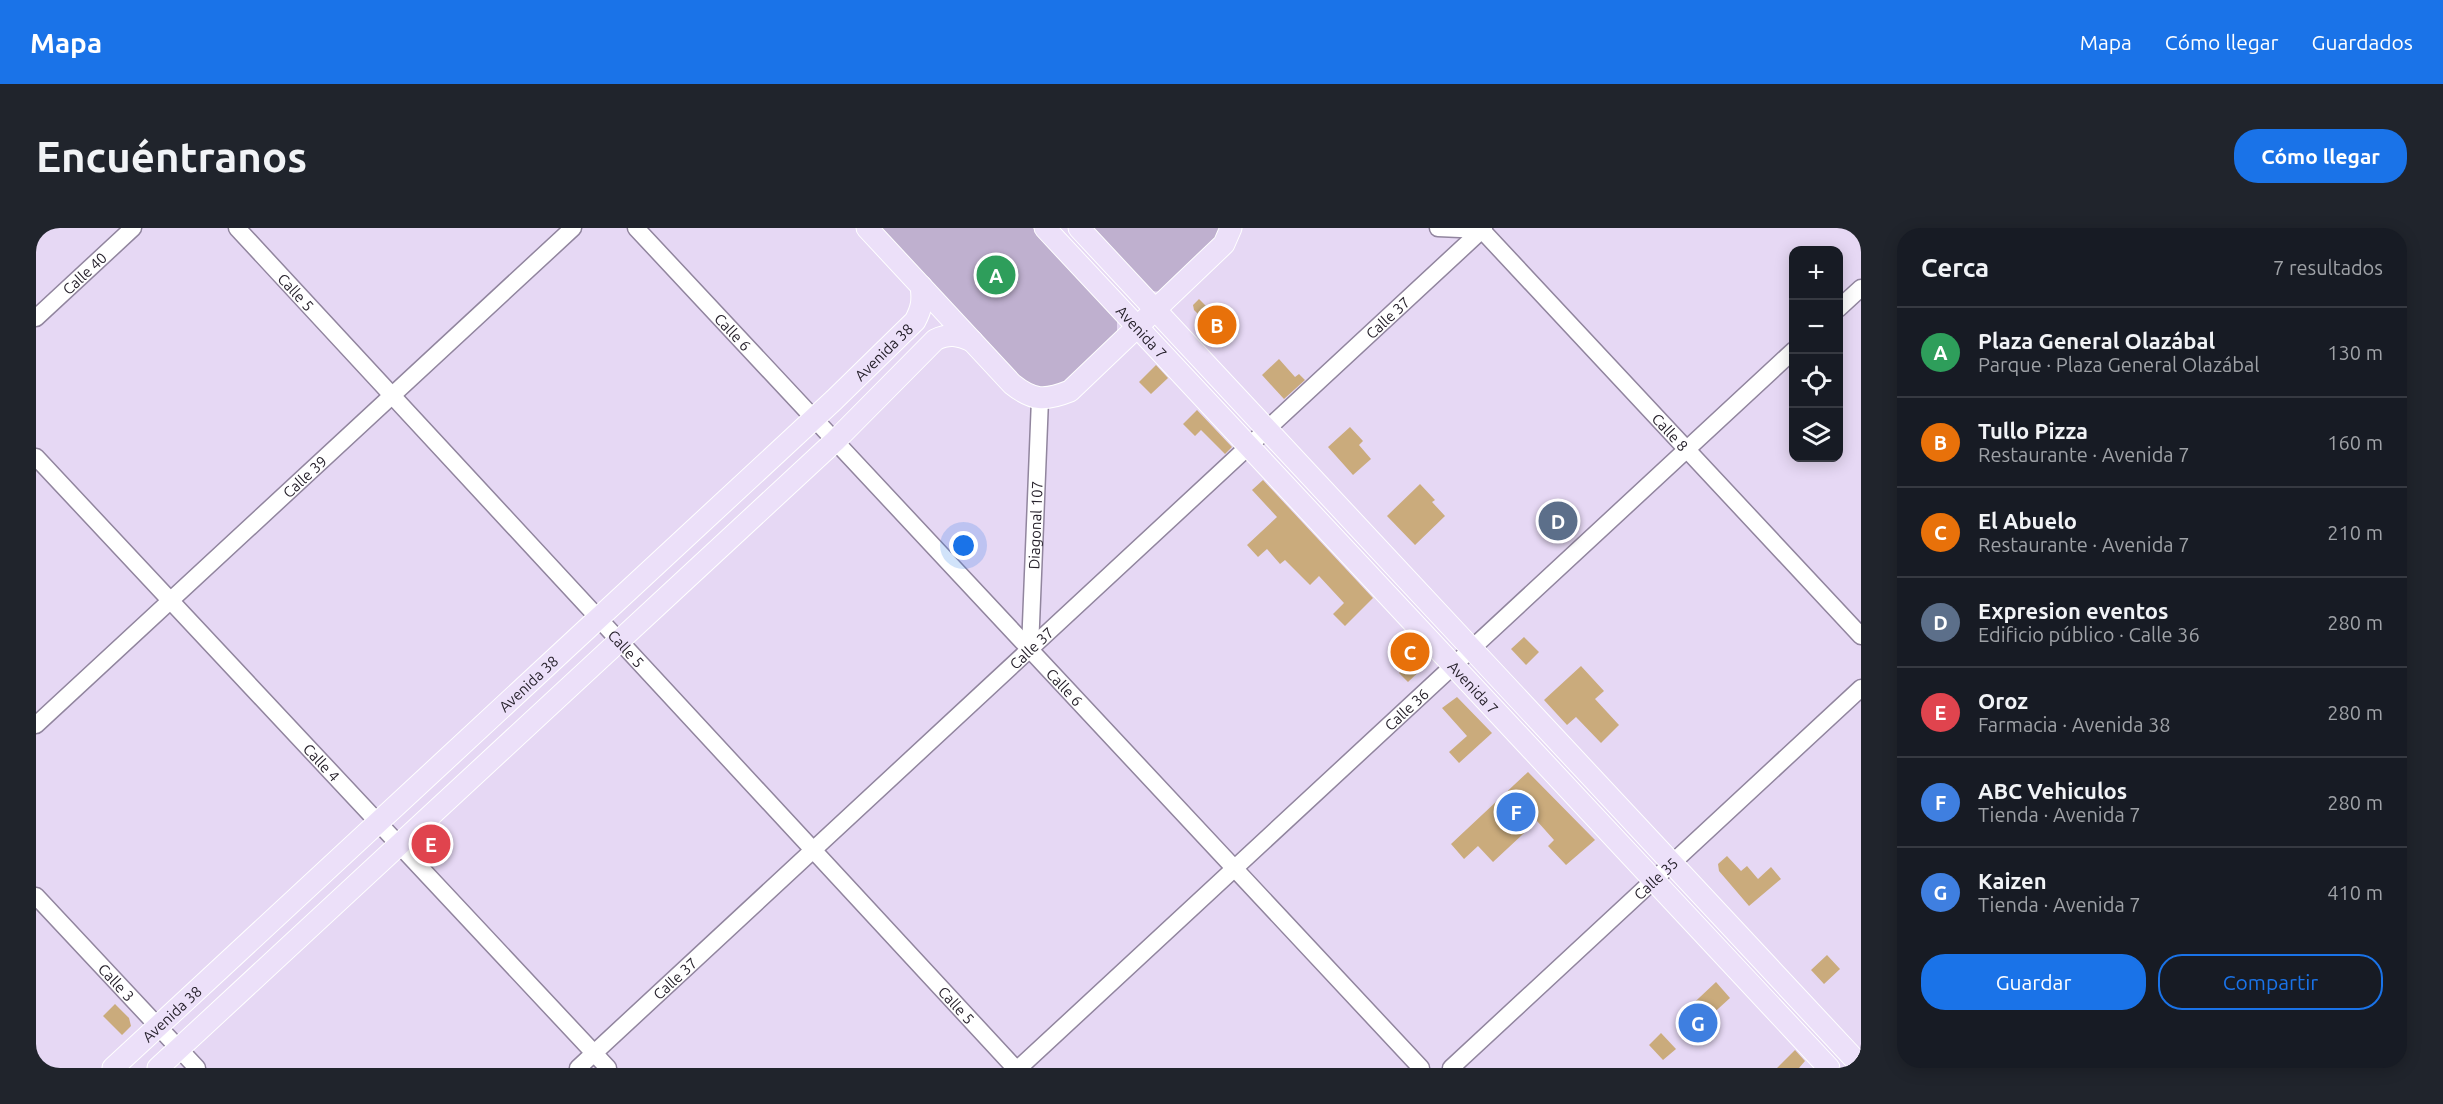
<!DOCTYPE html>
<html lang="es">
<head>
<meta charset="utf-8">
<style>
  body { margin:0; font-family:Ubuntu,sans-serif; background:#20242c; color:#f1f3f6 }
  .controls { position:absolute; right:18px; top:18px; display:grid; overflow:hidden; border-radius:12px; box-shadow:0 3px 15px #0003 }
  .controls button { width:54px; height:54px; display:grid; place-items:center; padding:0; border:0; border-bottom:2px solid #363941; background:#171b24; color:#f1f3f6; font:30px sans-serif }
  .you { position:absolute; left:928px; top:318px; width:21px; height:21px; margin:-15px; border:4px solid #fff; border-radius:50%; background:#1a73e8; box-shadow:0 0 0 9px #1a73e833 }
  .badge { display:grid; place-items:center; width:39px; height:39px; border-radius:50%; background:#1a73e8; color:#fff; font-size:20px; font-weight:700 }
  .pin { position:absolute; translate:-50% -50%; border:3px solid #fff; box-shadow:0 2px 6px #0006 }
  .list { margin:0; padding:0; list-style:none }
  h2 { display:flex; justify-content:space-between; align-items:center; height:78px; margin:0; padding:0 24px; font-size:26px }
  h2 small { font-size:20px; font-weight:400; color:#9ea1a6 }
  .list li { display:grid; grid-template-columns:39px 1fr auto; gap:18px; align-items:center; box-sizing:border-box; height:90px; padding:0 24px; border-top:2px solid #363941 }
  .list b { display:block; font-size:22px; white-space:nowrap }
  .list p { margin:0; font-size:20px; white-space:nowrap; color:#9ea1a6 }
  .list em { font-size:20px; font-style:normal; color:#9ea1a6 }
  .actions { display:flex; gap:12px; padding:18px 24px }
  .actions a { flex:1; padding:14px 0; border:2px solid #1a73e8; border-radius:24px; text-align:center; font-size:21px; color:#1a73e8 }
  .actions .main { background:#1a73e8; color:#fff }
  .icon { flex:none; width:33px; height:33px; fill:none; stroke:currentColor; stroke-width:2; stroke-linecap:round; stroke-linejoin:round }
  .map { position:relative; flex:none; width:1825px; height:840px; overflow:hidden; border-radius:24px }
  header { display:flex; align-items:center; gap:36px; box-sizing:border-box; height:84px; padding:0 30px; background:#1a73e8; color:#fff }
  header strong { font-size:28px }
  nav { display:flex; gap:33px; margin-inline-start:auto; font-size:21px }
  .intro { display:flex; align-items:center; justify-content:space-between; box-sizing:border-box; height:144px; padding:0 36px }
  h1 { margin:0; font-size:42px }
  .button { padding:15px 27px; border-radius:24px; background:#1a73e8; color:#fff; font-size:21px; font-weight:700 }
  main { display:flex; gap:36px; padding:0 36px }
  aside { flex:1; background:#171b24; border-radius:24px; box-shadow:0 3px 15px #0003 }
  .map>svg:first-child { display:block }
  .green { fill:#bfb0cf }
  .building { fill:#caab7c }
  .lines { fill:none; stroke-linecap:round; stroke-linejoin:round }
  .minor-casing { stroke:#91859e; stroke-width:19 }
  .major-casing { stroke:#fff; stroke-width:23 }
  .minor { stroke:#fff; stroke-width:16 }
  .major { stroke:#ece0f9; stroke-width:21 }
  .labels { text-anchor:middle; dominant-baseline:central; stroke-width:6; stroke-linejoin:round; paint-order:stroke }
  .street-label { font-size:15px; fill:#26212b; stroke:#fff }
</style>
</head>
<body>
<header>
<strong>Mapa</strong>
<nav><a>Mapa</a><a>Cómo llegar</a><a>Guardados</a></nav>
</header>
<div class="intro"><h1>Encuéntranos</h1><a class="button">Cómo llegar</a></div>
<main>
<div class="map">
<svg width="1825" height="840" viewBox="0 0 1825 840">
  <rect width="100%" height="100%" fill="#e6d8f4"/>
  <!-- green -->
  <path class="green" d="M838 0H997L1081 92V111L1027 163 988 162Z
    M1053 0H1188L1132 64 1111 63Z"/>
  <!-- building -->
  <path class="building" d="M1163 71 1193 101 1185 109 1158 82 1157 77Z
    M1243 131 1259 149 1263 146 1269 152 1248 171 1226 147Z
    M1120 137 1132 150 1115 166 1103 154Z
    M1161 182 1196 219 1189 226 1165 202 1159 208 1147 196Z
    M1314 199 1327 213 1323 217 1335 231 1317 247 1292 219Z
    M1227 252 1337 370 1309 398 1297 386 1308 375 1283 348 1274 357 1249 332 1244 336 1231 321 1222 329 1211 317 1241 289 1216 262Z
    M1384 256 1399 272 1396 274 1409 288 1379 317 1351 288Z
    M1488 409 1503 424 1490 437 1475 421Z
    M1374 414 1389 431V438L1372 454 1363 445 1375 434 1364 422Z
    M1545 438 1568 463 1559 471 1583 497 1565 515 1540 489 1531 497 1508 472Z
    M1421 469 1456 505 1423 535 1413 524 1431 508 1406 480Z
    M1492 544 1559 612 1530 637 1512 618 1518 612 1501 593 1457 634 1442 618 1428 631 1415 616Z
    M1691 628 1705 643 1711 638 1722 651 1735 639 1745 651 1713 678 1683 643 1682 636Z
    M1791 727 1804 741 1788 756 1775 742Z
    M1680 754 1694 770 1661 800 1647 785Z
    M79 776 93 790 95 798 86 807 67 788Z
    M1625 805 1640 821 1627 832 1613 817Z
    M1759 822 1769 833 1763 840H1741Z"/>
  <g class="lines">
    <!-- minor casing -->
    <g class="minor-casing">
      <g id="minor">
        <path id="s1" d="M201 0 979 840"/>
        <path id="s2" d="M600 0 1385 840"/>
        <path d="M1402 0 1446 2"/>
        <path id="s3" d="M1444 0 1825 408"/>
        <path d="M1802 81 1825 60"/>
        <path id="s4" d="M0 90 97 0"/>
        <path id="s5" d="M0 229 572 840"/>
        <path id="s6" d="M994 421 1004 171"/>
        <path id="s7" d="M0 497 537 0"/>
        <path id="s8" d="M0 668 161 840"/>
        <path id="s9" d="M542 840 1448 0"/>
        <path id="s10" d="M983 840 1758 122"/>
        <path id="s11" d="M1415 840 1825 460"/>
      </g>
    </g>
    <!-- major casing -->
    <g class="major-casing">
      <g id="major">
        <path d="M831 0 976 156C997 173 1009 173 1034 163L1188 16 1195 0"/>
        <path id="s12" d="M1009 0 1793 840"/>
        <path d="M1043 0 1825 838"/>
        <path id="s13" d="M77 840 798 172 879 93C886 80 887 72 885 58"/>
        <path d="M122 840 799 213 899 112C913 105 922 107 936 113"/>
      </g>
    </g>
    <!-- minor -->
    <use href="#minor" class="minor"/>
    <!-- major -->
    <use href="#major" class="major"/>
  </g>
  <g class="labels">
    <!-- street labels -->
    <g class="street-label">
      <text stroke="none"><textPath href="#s4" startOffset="66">Calle 40</textPath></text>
      <text stroke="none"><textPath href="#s1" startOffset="87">Calle 5</textPath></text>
      <text stroke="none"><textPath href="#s9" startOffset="1104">Calle 37</textPath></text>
      <text stroke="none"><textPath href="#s2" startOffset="142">Calle 6</textPath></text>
      <text stroke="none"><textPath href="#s12" startOffset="142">Avenida 7</textPath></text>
      <text stroke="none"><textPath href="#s13" startOffset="1052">Avenida 38</textPath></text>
      <text stroke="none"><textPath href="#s3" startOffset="279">Calle 8</textPath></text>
      <text stroke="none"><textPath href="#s7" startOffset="366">Calle 39</textPath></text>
      <text stroke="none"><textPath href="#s6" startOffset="124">Diagonal 107</textPath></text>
      <text stroke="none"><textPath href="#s1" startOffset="573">Calle 5</textPath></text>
      <text stroke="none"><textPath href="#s9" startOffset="618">Calle 37</textPath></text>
      <text stroke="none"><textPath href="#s13" startOffset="566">Avenida 38</textPath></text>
      <text stroke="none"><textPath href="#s2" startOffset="628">Calle 6</textPath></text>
      <text stroke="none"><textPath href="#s12" startOffset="628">Avenida 7</textPath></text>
      <text stroke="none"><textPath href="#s10" startOffset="528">Calle 36</textPath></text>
      <text stroke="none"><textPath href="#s5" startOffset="418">Calle 4</textPath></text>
      <text stroke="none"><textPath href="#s11" startOffset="279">Calle 35</textPath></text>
      <text stroke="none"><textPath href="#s9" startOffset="132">Calle 37</textPath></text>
      <text stroke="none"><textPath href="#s8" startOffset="118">Calle 3</textPath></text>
      <text stroke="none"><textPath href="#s1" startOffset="1059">Calle 5</textPath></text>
      <text stroke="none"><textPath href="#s13" startOffset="80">Avenida 38</textPath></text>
    </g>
  </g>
</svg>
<div class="controls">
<button>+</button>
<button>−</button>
<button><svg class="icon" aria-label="locate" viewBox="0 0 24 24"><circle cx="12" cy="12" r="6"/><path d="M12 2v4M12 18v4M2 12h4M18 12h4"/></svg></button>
<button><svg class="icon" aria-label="layers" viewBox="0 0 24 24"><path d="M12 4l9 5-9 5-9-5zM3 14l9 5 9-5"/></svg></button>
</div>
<div class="you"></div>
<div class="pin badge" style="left:960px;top:47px;background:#2e9e5b">A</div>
<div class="pin badge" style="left:1181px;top:97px;background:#e8710a">B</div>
<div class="pin badge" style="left:1374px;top:424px;background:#e8710a">C</div>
<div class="pin badge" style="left:1522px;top:293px;background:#5c6f8a">D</div>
<div class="pin badge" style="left:395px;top:616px;background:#e0444e">E</div>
<div class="pin badge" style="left:1480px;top:584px;background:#3f7fe0">F</div>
<div class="pin badge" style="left:1662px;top:795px;background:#3f7fe0">G</div>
</div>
<aside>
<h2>Cerca<small>7 resultados</small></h2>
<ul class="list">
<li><span class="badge" style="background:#2e9e5b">A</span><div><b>Plaza General Olazábal</b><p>Parque · Plaza General Olazábal</p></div><em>130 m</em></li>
<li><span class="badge" style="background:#e8710a">B</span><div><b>Tullo Pizza</b><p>Restaurante · Avenida 7</p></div><em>160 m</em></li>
<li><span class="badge" style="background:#e8710a">C</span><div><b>El Abuelo</b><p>Restaurante · Avenida 7</p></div><em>210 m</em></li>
<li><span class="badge" style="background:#5c6f8a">D</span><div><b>Expresion eventos</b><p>Edificio público · Calle 36</p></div><em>280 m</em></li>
<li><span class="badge" style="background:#e0444e">E</span><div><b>Oroz</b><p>Farmacia · Avenida 38</p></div><em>280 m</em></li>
<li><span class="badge" style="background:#3f7fe0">F</span><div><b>ABC Vehiculos</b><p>Tienda · Avenida 7</p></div><em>280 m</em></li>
<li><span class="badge" style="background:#3f7fe0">G</span><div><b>Kaizen</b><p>Tienda · Avenida 7</p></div><em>410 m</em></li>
</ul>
<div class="actions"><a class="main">Guardar</a><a>Compartir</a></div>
</aside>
</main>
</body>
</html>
